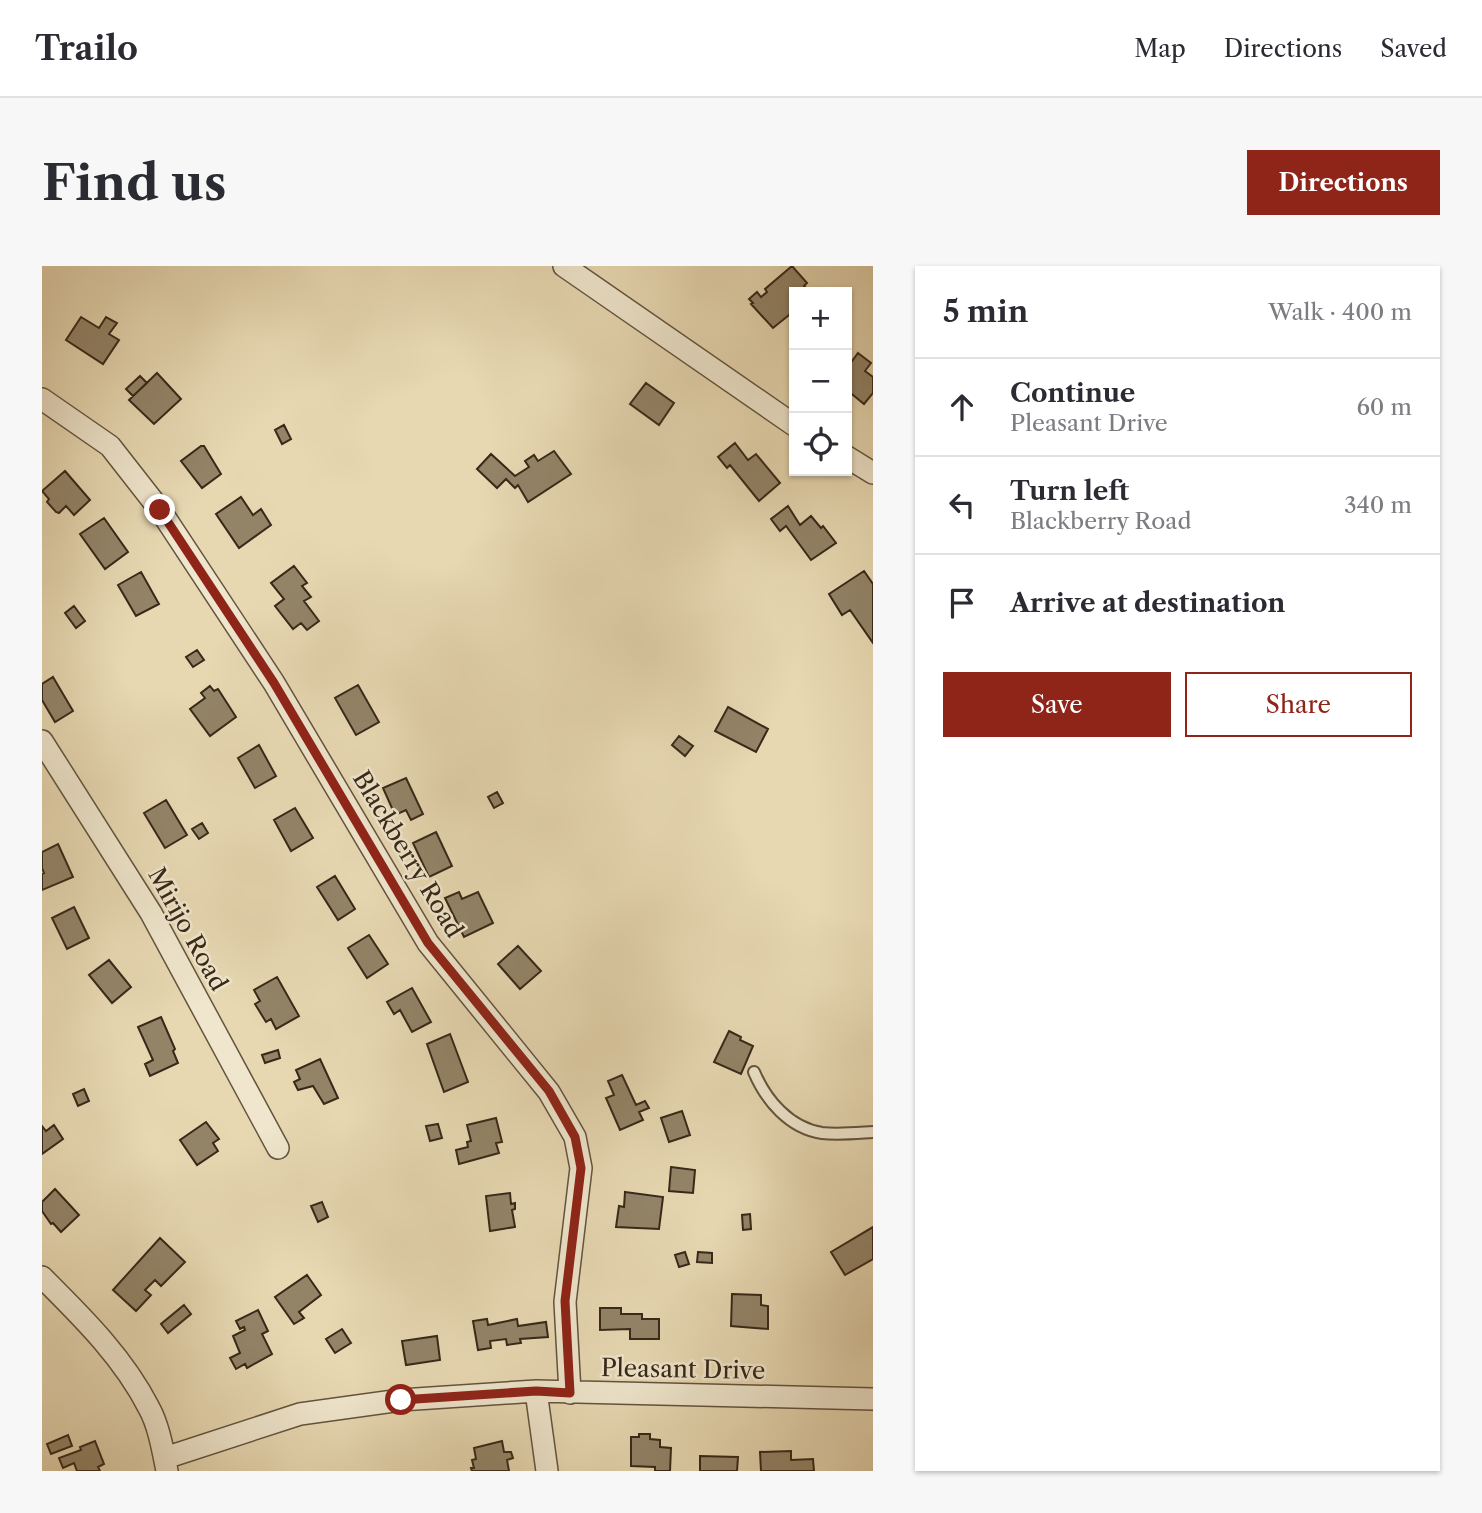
<!DOCTYPE html>
<html lang="en">
<head>
<meta charset="utf-8">
<style>
  body { margin:0; font-family:"Libre Caslon Text",serif; background:#f7f7f7; color:#2b2b33 }
  .controls { position:absolute; right:21px; top:21px; display:grid; overflow:hidden; border-radius:0px; box-shadow:0 2px 5px #0004 }
  .controls button { width:63px; height:63px; display:grid; place-items:center; padding:0; border:0; border-bottom:2px solid #e1e1e2; background:#fff; color:#2b2b33; font:35px sans-serif }
  .stop { position:absolute; width:21px; height:21px; margin:-16px; border:5px solid #8f2418; border-radius:50%; background:#fff }
  .stop.end { background:#8f2418; border-color:#fff; box-shadow:0 2px 7px #0008 }
  .list { margin:0; padding:0; list-style:none }
  h2 { display:flex; justify-content:space-between; align-items:center; height:91px; margin:0; padding:0 28px; font-size:30px }
  h2 small { font-size:23px; font-weight:400; color:#7c7c81 }
  .list li { display:grid; grid-template-columns:46px 1fr auto; gap:21px; align-items:center; box-sizing:border-box; height:98px; padding:0 28px; border-top:2px solid #e1e1e2 }
  .list b { display:block; font-size:26px; white-space:nowrap }
  .list p { margin:0; font-size:23px; white-space:nowrap; color:#7c7c81 }
  .list em { font-size:23px; font-style:normal; color:#7c7c81 }
  .actions { display:flex; gap:14px; padding:21px 28px }
  .actions a { flex:1; padding:16px 0; border:2px solid #8f2418; border-radius:0px; text-align:center; font-size:24px; color:#8f2418 }
  .actions .main { background:#8f2418; color:#fff }
  .icon { flex:none; width:38px; height:38px; fill:none; stroke:currentColor; stroke-width:2; stroke-linecap:round; stroke-linejoin:round }
  .map { position:relative; flex:none; width:831px; height:1205px; overflow:hidden; border-radius:0px }
  header { display:flex; align-items:center; gap:42px; box-sizing:border-box; height:98px; padding:0 35px; background:#fff; border-bottom:2px solid #e1e1e2 }
  header strong { font-size:33px }
  nav { display:flex; gap:38px; margin-inline-start:auto; font-size:24px }
  .intro { display:flex; align-items:center; justify-content:space-between; box-sizing:border-box; height:168px; padding:0 42px }
  h1 { margin:0; font-size:49px }
  .button { padding:18px 32px; border-radius:0px; background:#8f2418; color:#fff; font-size:24px; font-weight:700 }
  main { display:flex; gap:42px; padding:0 42px }
  aside { flex:1; background:#fff; border-radius:0px; box-shadow:0 2px 5px #0004 }
  .map>svg:first-child { display:block }
  .building { fill:#938468; stroke:#372818; stroke-width:2 }
  .lines { fill:none; stroke-linecap:round; stroke-linejoin:round }
  .service-casing { stroke:#63543e; stroke-width:14 }
  .minor-casing { stroke:#63543e; stroke-width:24 }
  .service { stroke:#efe6cd; stroke-width:10 }
  .minor { stroke:#efe6cd; stroke-width:21 }
  .route { stroke:#8f2418; stroke-width:9 }
  .labels { text-anchor:middle; dominant-baseline:central; stroke-width:5; stroke-linejoin:round; paint-order:stroke }
  .street-label { font-size:24px; fill:#372818; stroke:#efe6cd }
</style>
</head>
<body>
<header>
<strong>Trailo</strong>
<nav><a>Map</a><a>Directions</a><a>Saved</a></nav>
</header>
<div class="intro"><h1>Find us</h1><a class="button">Directions</a></div>
<main>
<div class="map">
<svg width="831" height="1205" viewBox="0 0 831 1205">
  <rect width="100%" height="100%" fill="#e7d8b2"/>
  <filter id="stains"><feTurbulence type="fractalNoise" baseFrequency=".00286" numOctaves="4"/><feColorMatrix values="0 0 0 0 .2 0 0 0 0 .09 0 0 0 0 .02 0 0 0 .5 -.17"/></filter>
  <radialGradient id="worn" r=".72"><stop offset=".6" stop-color="#630" stop-opacity="0"/><stop offset="1" stop-color="#630" stop-opacity=".3"/></radialGradient>
  <!-- building -->
  <path class="building" d="M750 0 765 17 762 20 768 26H752V45L731 62 709 38 711 37 707 33 715 26 719 31 725 26 723 23Z
    M39 51 57 62 64 51 75 57 67 68 77 74 61 98 24 74Z
    M816 87 829 97 823 105 831 111V127L822 138 805 124V93L810 95Z
    M115 107 139 133 112 158 87 134Z
    M98 110 105 117 91 130 84 123Z
    M604 117 632 137 617 159 588 138Z
    M242 159 249 173 240 178 233 164Z
    M693 177 706 194 714 188 738 217 717 235 688 199 685 202 676 191Z
    M159 180H162L179 208 160 222 139 195Z
    M512 185 529 208 486 236 476 219 473 222 464 213 455 222 435 203 449 188 473 210 487 201 483 195 492 189 496 195Z
    M23 205 48 234 32 249 24 240 17 247 14 246 5 236 7 233 0 225Z
    M199 231 211 249 219 243 229 259 197 282 174 248Z
    M746 240 758 259 769 250 779 262 781 260 794 277 769 294 744 260 738 265 729 253Z
    M62 252 86 286 63 303 38 268Z
    M252 300 265 317 260 320 269 331 262 335 277 355 265 364 259 357 251 363 233 340 242 333 229 317Z
    M822 305 831 318V377L808 344 800 349 787 328Z
    M99 306 117 338 94 350 76 319Z
    M32 340 43 355 34 362 23 347Z
    M155 384 162 394 151 401 144 391Z
    M11 411 31 445 13 456 0 434V418Z
    M316 419 337 456 314 469 293 432Z
    M168 420 172 425 176 423 194 451 168 470 148 443 163 432 159 427Z
    M686 441 726 463 714 486 673 465Z
    M637 470 651 480 643 490 630 479Z
    M217 479 234 510 213 522 196 492Z
    M364 512 381 548 369 554 364 544 353 549 341 522Z
    M455 526 461 537 452 542 446 531Z
    M124 534 145 569 123 582 102 547Z
    M253 542 271 572 249 585 232 554Z
    M160 557 166 567 157 573 150 563Z
    M394 566 410 600 387 611 371 577Z
    M16 578 31 611 0 624V608L2 607 0 602V586Z
    M293 610 313 643 296 654 275 621Z
    M417 626 420 633 436 626 451 657 422 671 403 632Z
    M32 641 47 672 25 683 10 652Z
    M327 669 346 698 325 712 306 682Z
    M476 680 499 705 478 723 456 698Z
    M67 694 89 721 70 737 47 709Z
    M235 711 257 750 234 763 229 753 224 756 213 738 218 735 212 724Z
    M370 722 389 756 370 766 358 744 352 748 345 736Z
    M119 751 133 783 131 785 136 797 108 810 103 798 111 794 96 761Z
    M687 765 699 771 698 774 711 780 699 808 672 796Z
    M408 768 426 816 402 826 385 778Z
    M236 784 238 792 223 797 220 789Z
    M278 793 296 832 282 838 271 820 256 824 252 816 258 813 254 804Z
    M580 809 594 839 603 835 607 842 597 846 601 854 578 864 564 832 572 829 566 815Z
    M42 823 47 835 36 840 31 828Z
    M640 845 648 869 627 876 619 852Z
    M454 852 460 876 454 877 457 887 417 898 414 884 426 881 425 876 429 875 425 859Z
    M164 856 177 873 171 877 176 885 155 899 138 874Z
    M396 858 400 872 388 875 384 860Z
    M12 859 21 873 0 888V860L4 865Z
    M629 901 653 904 651 927 627 925Z
    M13 923 37 949 19 966 11 957 9 958 0 945V936Z
    M583 926 621 931 617 963 574 961 577 940 582 941Z
    M468 927 469 938 473 937V943L470 944 473 961 448 965 444 930Z
    M280 936 286 951 276 956 269 940Z
    M708 948 709 963 701 964 700 949Z
    M831 961V993L803 1009 789 986Z
    M118 972 143 996 119 1020 113 1014 103 1024 109 1029 94 1045 71 1024Z
    M643 986 647 998 637 1001 633 989Z
    M656 986 670 987V997L655 996Z
    M265 1009 279 1029 257 1046 262 1052 252 1058 233 1031Z
    M690 1028 719 1029V1039L726 1040V1063L689 1060Z
    M142 1039 149 1048 126 1067 119 1058Z
    M558 1042H579V1048H600V1053H617V1073H588V1063L558 1064Z
    M216 1044 226 1065 220 1068 230 1088 205 1102 203 1098 194 1103 188 1092 198 1087 191 1070 203 1064 202 1061 198 1063 194 1055Z
    M445 1053 446 1059 475 1053 476 1060 504 1056 506 1071 478 1073 479 1077 465 1079 464 1073 448 1075 449 1082 436 1084 431 1055Z
    M300 1063 309 1077 293 1087 284 1073Z
    M395 1070 398 1094 364 1099 360 1075Z
    M597 1168H608V1173L618 1174V1181L629 1182 628 1205H613V1201L589 1200V1171H597Z
    M26 1169 30 1180 9 1188 5 1178Z
    M53 1175 62 1198 56 1201 58 1205H35L32 1197 21 1202 17 1192 39 1184 38 1181Z
    M460 1175 462 1186H469L471 1192 465 1194 467 1205H430L429 1202H432L430 1194 434 1193 432 1182Z
    M749 1185V1194L771 1193 772 1205H719L718 1186Z
    M658 1190 696 1191 695 1205H658Z"/>
  <g class="lines">
    <!-- service casing -->
    <g class="service-casing">
      <path id="service" d="M712 806C724 834 747 862 780 867 796 869 815 867 831 866"/>
    </g>
    <!-- minor casing -->
    <g class="minor-casing">
      <path id="minor" d="M522 0 752 159
        M0 133 68 180 118 244 232 417 386 677 507 826 533 871 539 902 523 1036 528 1127
        M805 191 831 207
        M0 475 109 647 236 882
        M0 1011C40 1051 81 1091 107 1142 117 1160 121 1185 125 1205
        M494 1125 505 1205
        M123 1192 258 1148 359 1134 494 1125 831 1133"/>
    </g>
    <!-- service -->
    <use href="#service" class="service"/>
    <!-- minor -->
    <use href="#minor" class="minor"/>
  </g>
  <g class="lines">
    <!-- route -->
    <path class="route" d="M118 244 232 417 386 677 507 825 533 871 539 902 523 1035 528 1127 494 1125 359 1134"/>
  </g>
  <g class="labels">
    <!-- street labels -->
    <g class="street-label">
      <text transform="translate(366 588) rotate(59)">Blackberry Road</text>
      <text transform="translate(146 663) rotate(61)">Mirijo Road</text>
      <text transform="translate(641 1103) rotate(1)">Pleasant Drive</text>
    </g>
  </g>
  <rect width="100%" height="100%" filter="url(#stains)"/>
  <rect width="100%" height="100%" fill="url(#worn)"/>
</svg>
<div class="controls">
<button>+</button>
<button>−</button>
<button><svg class="icon" aria-label="locate" viewBox="0 0 24 24"><circle cx="12" cy="12" r="6"/><path d="M12 2v4M12 18v4M2 12h4M18 12h4"/></svg></button>
</div>
<div class="stop" style="left:359px;top:1134px"></div>
<div class="stop end" style="left:118px;top:244px"></div>
</div>
<aside>
<h2>5 min<small>Walk · 400 m</small></h2>
<ul class="list">
<li><svg class="icon" aria-label="ahead" viewBox="0 0 24 24"><path d="M12 20V5M6 11l6-6 6 6"/></svg><div><b>Continue</b><p>Pleasant Drive</p></div><em>60 m</em></li>
<li><svg class="icon" aria-label="left" viewBox="0 0 24 24"><path d="M17 20v-9H6M10 6l-5 5 5 5"/></svg><div><b>Turn left</b><p>Blackberry Road</p></div><em>340 m</em></li>
<li><svg class="icon" aria-label="arrive" viewBox="0 0 24 24"><path d="M6 21V4h12l-3 4 3 4H6"/></svg><div><b>Arrive at destination</b></div></li>
</ul>
<div class="actions"><a class="main">Save</a><a>Share</a></div>
</aside>
</main>
</body>
</html>
